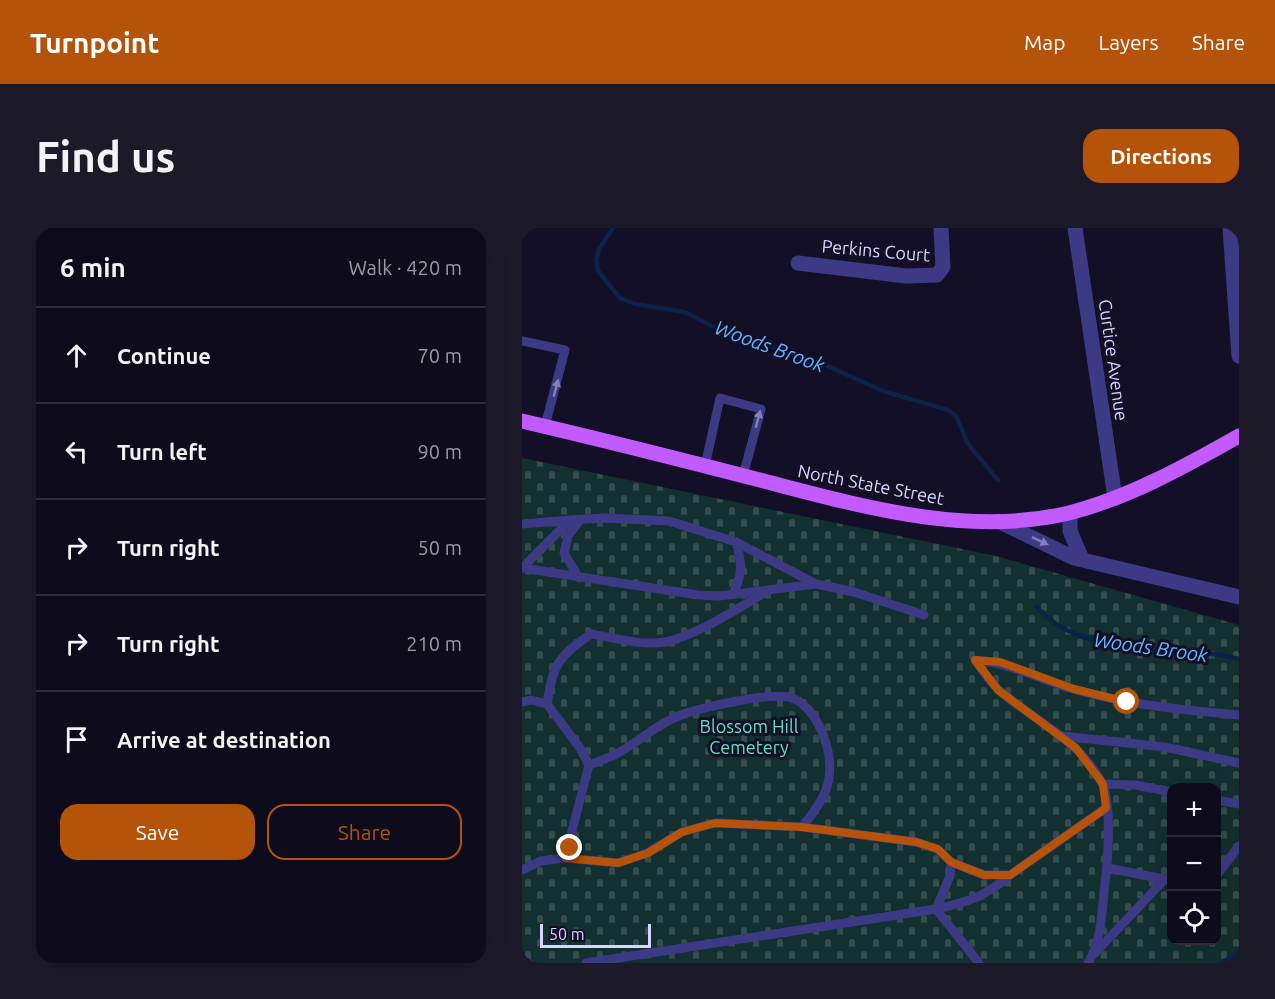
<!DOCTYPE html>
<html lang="en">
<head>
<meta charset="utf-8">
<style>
  body { margin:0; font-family:Ubuntu,sans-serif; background:#1c1929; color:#f1f3f6 }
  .controls { position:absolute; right:18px; bottom:18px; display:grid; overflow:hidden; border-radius:12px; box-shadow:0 6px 24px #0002 }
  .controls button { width:54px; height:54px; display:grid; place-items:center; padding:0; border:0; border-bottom:2px solid #2e2b3b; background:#0e0b1c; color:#f1f3f6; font:30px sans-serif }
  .scale { position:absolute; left:18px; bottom:15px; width:111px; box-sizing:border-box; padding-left:6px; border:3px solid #d9d4ff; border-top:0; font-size:16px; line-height:21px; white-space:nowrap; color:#d9d4ff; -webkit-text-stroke:4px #130f26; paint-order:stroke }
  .stop { position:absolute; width:18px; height:18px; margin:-14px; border:4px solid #b45309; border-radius:50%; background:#fff }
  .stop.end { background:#b45309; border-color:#fff; box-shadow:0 2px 6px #0008 }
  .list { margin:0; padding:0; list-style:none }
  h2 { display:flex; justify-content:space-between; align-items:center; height:78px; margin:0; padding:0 24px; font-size:26px }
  h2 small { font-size:20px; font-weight:400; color:#9b9ba3 }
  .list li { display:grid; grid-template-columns:39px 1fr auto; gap:18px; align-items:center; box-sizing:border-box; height:96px; padding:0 24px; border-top:2px solid #2e2b3b }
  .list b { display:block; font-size:22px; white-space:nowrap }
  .list em { font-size:20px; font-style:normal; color:#9b9ba3 }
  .actions { display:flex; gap:12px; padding:18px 24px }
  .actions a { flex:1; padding:14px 0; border:2px solid #b45309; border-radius:18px; text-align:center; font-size:21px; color:#b45309 }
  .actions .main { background:#b45309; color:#fff }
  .icon { flex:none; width:33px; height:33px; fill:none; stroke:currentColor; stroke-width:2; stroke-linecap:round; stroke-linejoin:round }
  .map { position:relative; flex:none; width:717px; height:735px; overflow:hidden; border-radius:18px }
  header { display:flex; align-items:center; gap:36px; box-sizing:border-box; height:84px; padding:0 30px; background:#b45309; color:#fff }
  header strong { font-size:28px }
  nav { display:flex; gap:33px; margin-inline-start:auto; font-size:21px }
  .intro { display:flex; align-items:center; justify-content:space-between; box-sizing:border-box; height:144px; padding:0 36px }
  h1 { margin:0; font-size:42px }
  .button { padding:15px 27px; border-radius:18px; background:#b45309; color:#fff; font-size:21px; font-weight:700 }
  main { display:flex; gap:36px; padding:0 36px }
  aside { flex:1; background:#0e0b1c; border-radius:18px; box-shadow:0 6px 24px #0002 }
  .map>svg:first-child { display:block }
  .cemetery { fill:url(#cemetery-stones); fill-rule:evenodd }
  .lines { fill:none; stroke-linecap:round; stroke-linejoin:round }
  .stream { stroke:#0c2248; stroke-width:4.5 }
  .lane { stroke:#3d3a85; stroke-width:9 }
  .street { stroke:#3d3a85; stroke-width:15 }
  .primary { stroke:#c25bff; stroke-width:15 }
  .oneway { fill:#837fbc }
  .route { stroke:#b45309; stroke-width:8 }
  .labels { text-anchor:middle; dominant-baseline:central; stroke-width:6; stroke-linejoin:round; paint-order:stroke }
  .street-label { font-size:18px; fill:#d9d4ff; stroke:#130f26 }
  .park-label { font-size:18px; fill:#5fe0c0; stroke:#130f26 }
  .water-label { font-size:20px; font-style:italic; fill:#62b6ff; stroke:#130f26 }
</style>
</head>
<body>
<header>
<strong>Turnpoint</strong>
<nav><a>Map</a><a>Layers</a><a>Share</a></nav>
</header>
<div class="intro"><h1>Find us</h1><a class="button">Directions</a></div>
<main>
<aside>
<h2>6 min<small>Walk · 420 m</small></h2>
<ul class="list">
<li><svg class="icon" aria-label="ahead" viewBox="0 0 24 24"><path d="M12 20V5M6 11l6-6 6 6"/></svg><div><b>Continue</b></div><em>70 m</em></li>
<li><svg class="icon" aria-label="left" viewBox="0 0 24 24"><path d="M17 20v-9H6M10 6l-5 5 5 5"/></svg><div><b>Turn left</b></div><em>90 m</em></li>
<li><svg class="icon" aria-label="right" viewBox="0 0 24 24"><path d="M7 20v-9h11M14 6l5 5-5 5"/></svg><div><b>Turn right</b></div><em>50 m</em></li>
<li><svg class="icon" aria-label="right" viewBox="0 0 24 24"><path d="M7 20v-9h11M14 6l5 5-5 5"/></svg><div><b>Turn right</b></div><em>210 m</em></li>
<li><svg class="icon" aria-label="arrive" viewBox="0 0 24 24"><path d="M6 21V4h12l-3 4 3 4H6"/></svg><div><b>Arrive at destination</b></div></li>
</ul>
<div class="actions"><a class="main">Save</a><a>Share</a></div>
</aside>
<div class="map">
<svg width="717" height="735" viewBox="0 0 717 735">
  <defs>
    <pattern id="cemetery-stones" width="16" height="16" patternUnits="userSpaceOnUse" patternTransform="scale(1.5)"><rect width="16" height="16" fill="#12302f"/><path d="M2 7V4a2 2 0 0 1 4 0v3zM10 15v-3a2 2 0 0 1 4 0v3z" fill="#344d4e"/></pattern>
  </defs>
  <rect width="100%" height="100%" fill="#130f26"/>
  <!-- cemetery -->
  <path class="cemetery" d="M0 230 474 328 717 397V735H0ZM650 560H694V712H650Z"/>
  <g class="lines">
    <!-- stream -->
    <path class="stream" d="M91 0 77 21 74 32 76 43 98 70 113 76 163 84 213 110 277 125 361 163 426 182 434 188 446 216 476 252
      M515 379C561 433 654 414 717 431
      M700 735 717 724"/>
    <!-- lane -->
    <path class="lane" d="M0 113 43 122 23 198
      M183 238 198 170 239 181 221 248
      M0 296 48 292
      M0 340 48 292 82 290 147 293 214 314 294 356 332 364 402 387
      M0 340 176 367 197 368 294 356
      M57 350 42 325 46 308 58 292
      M211 366C221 346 220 335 214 314
      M453 432C461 443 469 456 479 464 513 493 559 513 580 555 590 575 586 633 583 655 580 680 580 713 566 735
      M453 432C489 435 519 452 554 462 607 477 662 482 717 487
      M0 474 9 472 25 476
      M540 508 643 519 717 535
      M581 556 613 557 650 564
      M694 572 717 576
      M280 599 394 614 415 621 429 634 428 648 414 681
      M43 630 96 635 125 625 160 604 193 595 280 599C304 570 315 550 303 512 298 497 287 476 270 470 250 463 176 480 154 489 133 498 116 514 96 525 87 530 77 533 67 537
      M585 640 647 652
      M0 642 19 633 43 630 67 537 58 520 25 476C31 436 36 429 69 406 92 410 120 418 143 414 174 408 220 378 247 362
      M488 647 584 580
      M694 648 717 618
      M414 681C446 674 463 669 488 647H462L429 634
      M571 727 643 651
      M0 730 6 735
      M64 735 414 681 457 735"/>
    <!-- street -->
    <path class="street" d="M553 0 593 270
      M708 0 717 128
      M276 35 384 48 415 47 421 39 419 0
      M548 285V303L560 331
      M476 293 552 330 717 369"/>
    <!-- primary -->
    <path class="primary" d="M0 193C77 211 153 230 230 250 332 276 442 310 547 285 606 270 664 238 717 208"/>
  </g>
  <!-- one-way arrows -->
  <defs><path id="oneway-solid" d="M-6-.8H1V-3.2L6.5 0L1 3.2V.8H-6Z" transform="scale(1.5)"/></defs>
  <g class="oneway">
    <use href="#oneway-solid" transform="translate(34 160) rotate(-75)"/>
    <use href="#oneway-solid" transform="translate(236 191) rotate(-75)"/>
    <use href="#oneway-solid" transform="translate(518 313) rotate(25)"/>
  </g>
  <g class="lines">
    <!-- route -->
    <path class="route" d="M48 620 44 630 96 635 126 625 160 604 193 595 280 599 394 614 416 621 429 634 462 647H488L584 580 581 556 554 520 476 462 453 432 478 434 552 461 605 474"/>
  </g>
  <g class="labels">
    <!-- street labels -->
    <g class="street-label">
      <text transform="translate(354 22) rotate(5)">Perkins Court</text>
      <text transform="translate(592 132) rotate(82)">Curtice Avenue</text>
      <text transform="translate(349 256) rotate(11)">North State Street</text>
    </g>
    <!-- park labels -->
    <g class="park-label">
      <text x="227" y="498">Blossom Hill<tspan x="227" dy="21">Cemetery</tspan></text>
    </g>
    <!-- water labels -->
    <g class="water-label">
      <text transform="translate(248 118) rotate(20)">Woods Brook</text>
      <text transform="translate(629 419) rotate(8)">Woods Brook</text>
    </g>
  </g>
</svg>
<div class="controls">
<button>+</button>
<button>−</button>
<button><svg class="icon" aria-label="locate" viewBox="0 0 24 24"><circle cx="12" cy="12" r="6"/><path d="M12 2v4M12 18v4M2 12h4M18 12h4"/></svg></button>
</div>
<div class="scale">50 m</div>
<div class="stop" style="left:605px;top:474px"></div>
<div class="stop end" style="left:48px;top:620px"></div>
</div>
</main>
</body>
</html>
